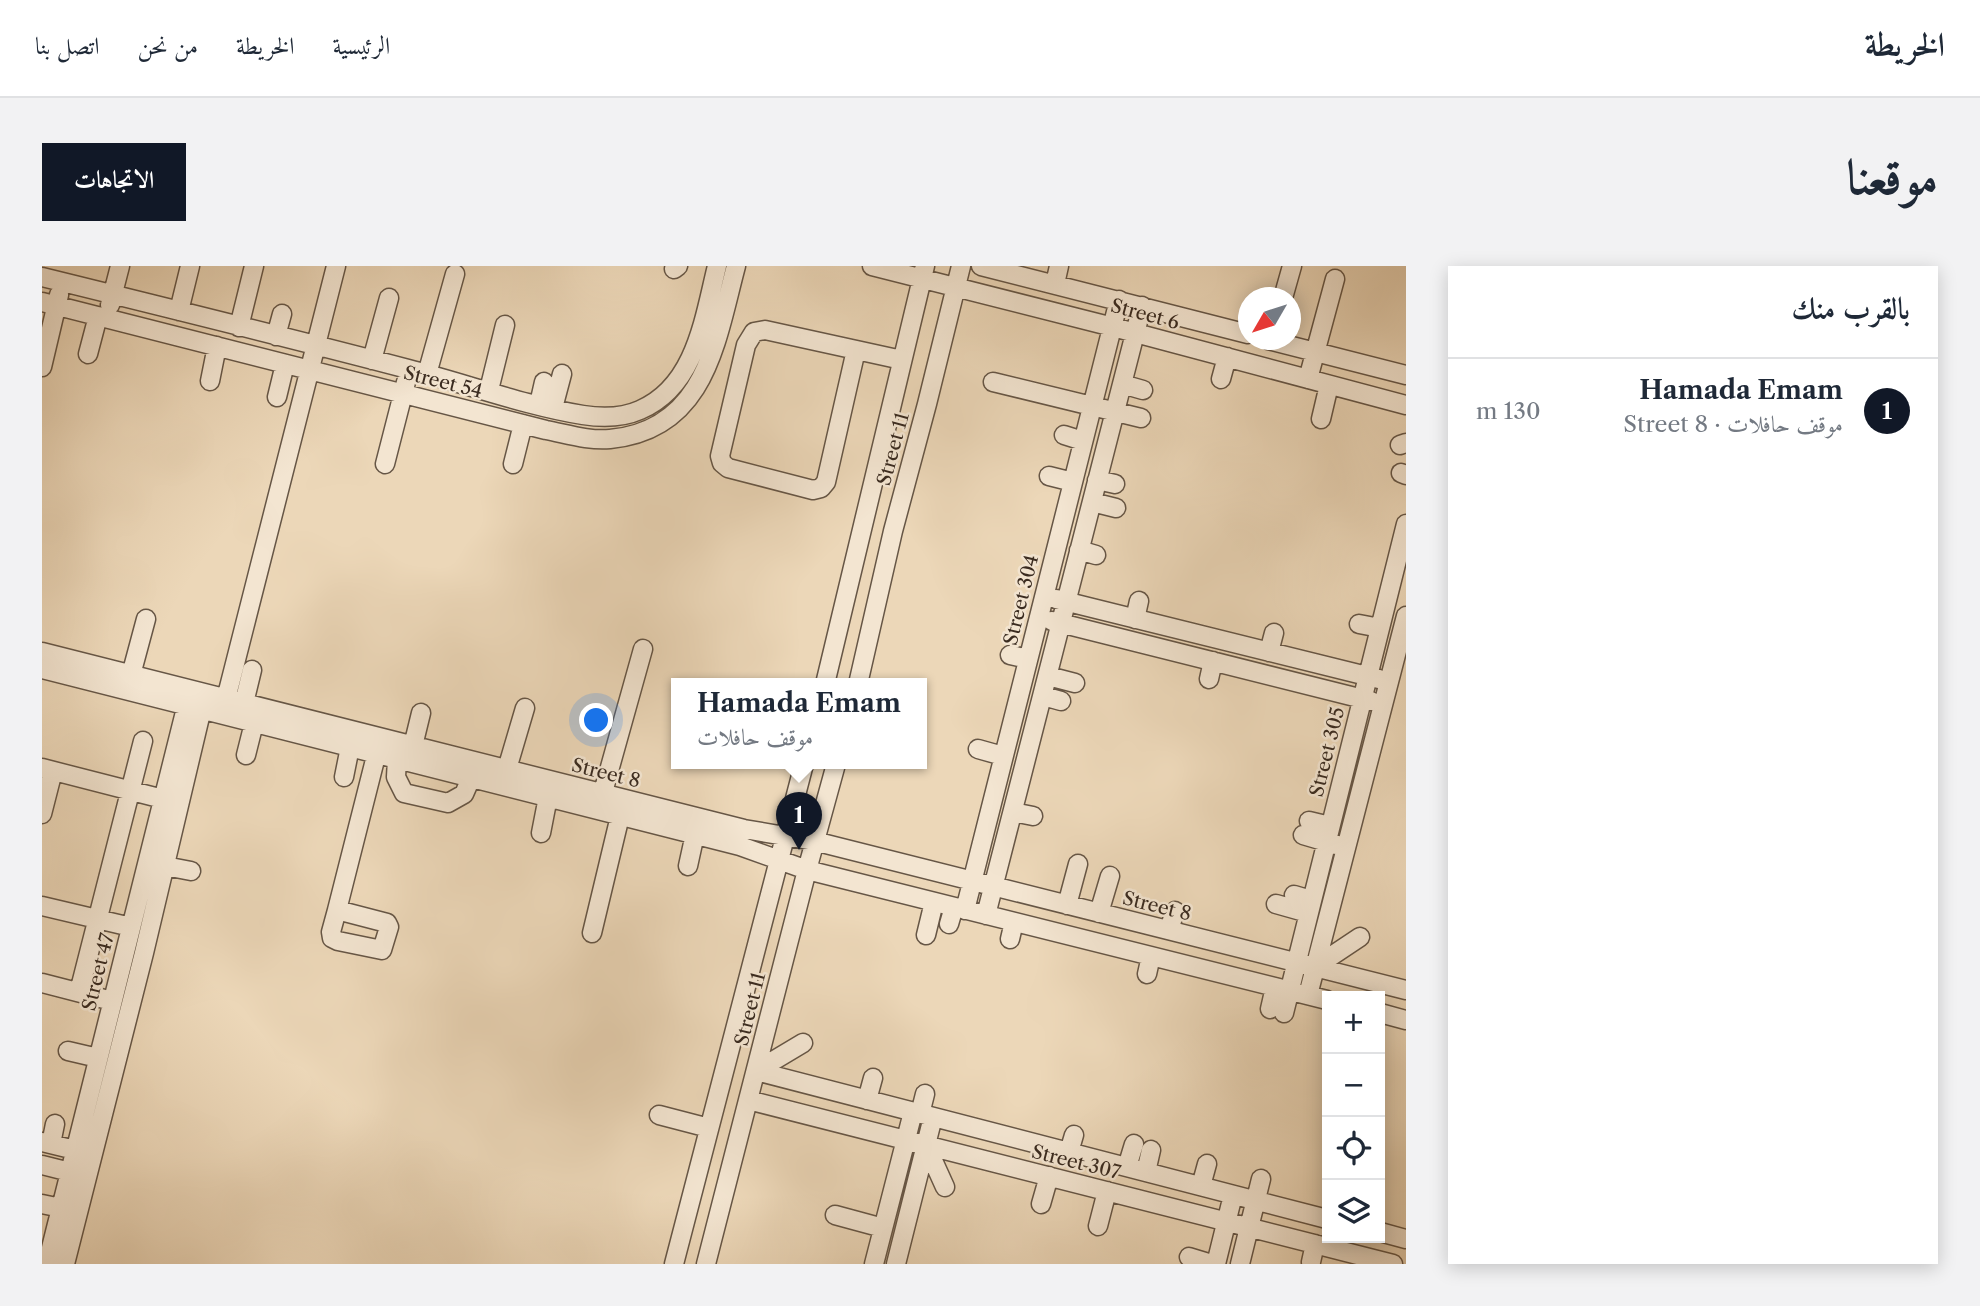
<!DOCTYPE html>
<html lang="ar">
<head>
<meta charset="utf-8">
<style>
  body { margin:0; font-family:"Libre Caslon Text",Amiri,serif; background:#f2f2f3; color:#1f2937; direction:rtl }
  .controls { position:absolute; right:21px; bottom:21px; display:grid; overflow:hidden; border-radius:0px; box-shadow:0 4px 18px #0003 }
  .controls button { width:63px; height:63px; display:grid; place-items:center; padding:0; border:0; border-bottom:2px solid #e0e1e3; background:#fff; color:#1f2937; font:35px sans-serif }
  .compass { position:absolute; left:1196px; top:21px; width:63px; height:63px; border-radius:50%; background:#fff; box-shadow:0 4px 18px #0003; rotate:231deg }
  .you { position:absolute; left:555px; top:455px; width:24px; height:24px; margin:-18px; border:5px solid #fff; border-radius:50%; background:#1a73e8; box-shadow:0 0 0 10px #1a73e833 }
  .badge { display:grid; place-items:center; width:46px; height:46px; border-radius:50%; background:#111827; color:#fff; font-size:23px; font-weight:700 }
  .pin { position:absolute; translate:-50% -58px; filter:drop-shadow(0 2px 4px #0008) }
  .pin::after { content:''; position:absolute; top:37px; width:24px; height:21px; background:inherit; clip-path:polygon(0 0,100% 0,50% 100%) }
  .popup { position:absolute; left:629px; top:412px; width:256px; height:91px; box-sizing:border-box; display:grid; place-content:center; border-radius:0px; background:#fff; filter:drop-shadow(0 2px 5px #0005); font-size:23px; white-space:nowrap; color:#747a83 }
  .popup b { font-size:26px; color:#1f2937 }
  .popup::after { content:''; position:absolute; left:50%; top:100%; margin-left:-14px; border:14px solid transparent; border-top-color:#fff }
  .list { margin:0; padding:0; list-style:none }
  h2 { display:flex; justify-content:space-between; align-items:center; height:91px; margin:0; padding:0 28px; font-size:30px }
  h2 small { font-size:23px; font-weight:400; color:#747a83 }
  .list li { display:grid; grid-template-columns:46px 1fr auto; gap:21px; align-items:center; box-sizing:border-box; height:105px; padding:0 28px; border-top:2px solid #e0e1e3 }
  .list b { display:block; font-size:26px; white-space:nowrap }
  .list p { margin:0; font-size:23px; white-space:nowrap; color:#747a83 }
  .list em { font-size:23px; font-style:normal; color:#747a83 }
  .icon { flex:none; width:38px; height:38px; fill:none; stroke:currentColor; stroke-width:2; stroke-linecap:round; stroke-linejoin:round }
  .map { position:relative; flex:none; width:1364px; height:998px; overflow:hidden; direction:ltr; border-radius:0px }
  header { display:flex; align-items:center; gap:42px; box-sizing:border-box; height:98px; padding:0 35px; background:#fff; border-bottom:2px solid #e0e1e3 }
  header strong { font-size:33px }
  nav { display:flex; gap:38px; margin-inline-start:auto; font-size:24px }
  .intro { display:flex; align-items:center; justify-content:space-between; box-sizing:border-box; height:168px; padding:0 42px }
  h1 { margin:0; font-size:49px }
  .button { padding:18px 32px; border-radius:0px; background:#111827; color:#fff; font-size:24px; font-weight:700 }
  main { display:flex; gap:42px; padding:0 42px }
  aside { flex:1; background:#fff; border-radius:0px; box-shadow:0 4px 18px #0003 }
  .map>svg:first-child { display:block }
  .lines { fill:none; stroke-linecap:round; stroke-linejoin:round }
  .minor-casing { stroke:#665646; stroke-width:21 }
  .minor { stroke:#f3e5d1; stroke-width:18 }
  .labels { text-anchor:middle; dominant-baseline:central; stroke-width:5; stroke-linejoin:round; paint-order:stroke }
  .street-label { font-size:19px; fill:#3a2b20; stroke:#f3e5d1 }
</style>
</head>
<body>
<header>
<strong>الخريطة</strong>
<nav><a>الرئيسية</a><a>الخريطة</a><a>من نحن</a><a>اتصل بنا</a></nav>
</header>
<div class="intro"><h1>موقعنا</h1><a class="button">الاتجاهات</a></div>
<main>
<aside>
<h2>بالقرب منك<small></small></h2>
<ul class="list">
<li><span class="badge">1</span><div><b>Hamada Emam</b><p>موقف حافلات · Street 8</p></div><em>130 m</em></li>
</ul>
</aside>
<div class="map">
<svg width="1364" height="998" viewBox="0 0 1364 998">
  <rect width="100%" height="100%" fill="#ecd7b8"/>
  <filter id="stains"><feTurbulence type="fractalNoise" baseFrequency=".00286" numOctaves="4"/><feColorMatrix values="0 0 0 0 .2 0 0 0 0 .09 0 0 0 0 .02 0 0 0 .5 -.17"/></filter>
  <radialGradient id="worn" r=".72"><stop offset=".6" stop-color="#630" stop-opacity="0"/><stop offset="1" stop-color="#630" stop-opacity=".3"/></radialGradient>
  <g class="lines">
    <!-- minor casing -->
    <g class="minor-casing">
      <path id="minor" d="M830 0 1071 61 1364 139
        M939 0 1206 68
        M632 3 636 0
        M0 11C122 41 244 71 366 103 422 117 484 140 541 149 560 152 580 152 598 144 654 120 662 52 675 0
        M1013 18 1017 0
        M1241 32 1250 0
        M0 36 504 164C525 168 547 175 568 173 664 164 674 75 694 0
        M68 39 78 0
        M137 45 148 0
        M197 61 212 0
        M234 70 240 48
        M1226 74 1364 109
        M814 84 784 216 779 222 771 224 686 202 680 197 678 190 704 79 712 66 723 64 860 94
        M46 88 56 50
        M330 94 347 32
        M0 101 17 29
        M385 108 413 8
        M1179 113 1185 91
        M1266 113 1293 13
        M168 115 175 80
        M951 116 1099 152
        M1080 118 1101 124
        M447 124 463 59
        M235 131 243 98
        M497 138 502 116
        M511 142 520 108
        M1279 153 1287 119
        M1022 169 1041 175
        M1358 179 1364 177
        M343 198 364 116
        M471 198 481 158
        M1359 207 1364 209
        M1007 210 1031 216
        M1055 214 1073 218
        M1050 236 1074 242
        M1037 284 1054 289
        M1014 333 1337 413
        M1093 353 1097 335
        M1010 355 1329 435
        M1317 358 1338 362
        M0 386 702 563 772 575 1364 724
        M1227 386 1232 367
        M968 389 986 393
        M0 403 698 580 765 604 1285 734
        M89 409 104 353
        M1006 410 1033 417
        M1167 413 1171 395
        M783 418 883 0
        M816 418 851 265 885 138 919 0
        M1001 430 1019 435
        M184 433 294 0
        M202 437 210 404
        M371 480 379 447
        M936 483 961 490
        M204 489 212 457
        M355 493 354 511 362 527 406 537 422 528 429 512
        M0 502 121 533
        M465 503 483 442
        M302 511 308 481
        M558 537 601 383
        M971 546 991 550
        M0 548 11 505
        M1267 555 1288 560
        M499 567 506 531
        M1261 569 1295 579
        M123 600 149 605
        M646 600 653 568
        M1252 629 1269 634
        M1234 638 1266 647
        M1025 639 1036 598
        M0 640 89 661
        M295 644 337 478
        M295 644 345 657 347 661 340 684 296 675 290 672 289 666Z
        M923 644 1077 34
        M1057 647 1068 610
        M944 649 1100 40
        M907 658 912 641
        M1127 664 1133 645
        M550 667 578 550
        M884 669 892 636
        M968 673 972 656
        M1273 701 1318 671
        M1105 708 1109 690
        M0 717 70 735
        M37 726 101 475
        M1266 729 1364 350
        M1228 743 1233 721
        M1242 747 1364 258
        M1338 747 1364 754
        M26 785 56 792
        M714 805 1285 953
        M714 805 761 777
        M706 834 1351 998
        M825 834 831 812
        M878 848 883 828
        M617 849 667 862
        M0 876 33 884
        M9 878 13 858
        M884 879 903 921
        M1027 886 1032 869
        M0 899 28 906
        M1085 901 1092 878
        M1104 906 1109 884
        M1159 920 1165 898
        M0 938 19 942
        M999 938 1007 910
        M793 949 841 962
        M1056 960 1065 925
        M1338 966 1364 973
        M1147 991 1170 998
        M1269 996 1273 978
        M5 998 147 430
        M23 998 102 687 162 434
        M632 998 762 498
        M664 998 765 604 794 498
        M832 998 871 846
        M854 998 891 851
        M1174 998 1191 929
        M1198 998 1219 913"/>
    </g>
    <!-- minor -->
    <use href="#minor" class="minor"/>
  </g>
  <g class="labels">
    <!-- street labels -->
    <g class="street-label">
      <text transform="translate(1103 48) rotate(15)">Street 6</text>
      <text transform="translate(401 116) rotate(14)">Street 54</text>
      <text transform="translate(851 183) rotate(-75)">Street 11</text>
      <text transform="translate(979 334) rotate(-76)">Street 304</text>
      <text transform="translate(1285 486) rotate(-76)">Street 305</text>
      <text transform="translate(564 507) rotate(14)">Street 8</text>
      <text transform="translate(1115 640) rotate(14)">Street 8</text>
      <text transform="translate(56 706) rotate(-76)">Street 47</text>
      <text transform="translate(708 743) rotate(-76)">Street 11</text>
      <text transform="translate(1034 896) rotate(14)">Street 307</text>
    </g>
  </g>
  <rect width="100%" height="100%" filter="url(#stains)"/>
  <rect width="100%" height="100%" fill="url(#worn)"/>
</svg>
<div class="controls">
<button>+</button>
<button>−</button>
<button><svg class="icon" aria-label="locate" viewBox="0 0 24 24"><circle cx="12" cy="12" r="6"/><path d="M12 2v4M12 18v4M2 12h4M18 12h4"/></svg></button>
<button><svg class="icon" aria-label="layers" viewBox="0 0 24 24"><path d="M12 4l9 5-9 5-9-5zM3 14l9 5 9-5"/></svg></button>
</div>
<svg class="compass" viewBox="-18 -18 36 36"><path d="M0-13l5 13h-10z" fill="#e53935"/><path d="M0 13l5-13h-10z" fill="#747a83"/></svg>
<div class="you"></div>
<div class="pin badge" style="left:757px;top:584px">1</div>
<div class="popup"><b>Hamada Emam</b>موقف حافلات</div>
</div>
</main>
</body>
</html>
